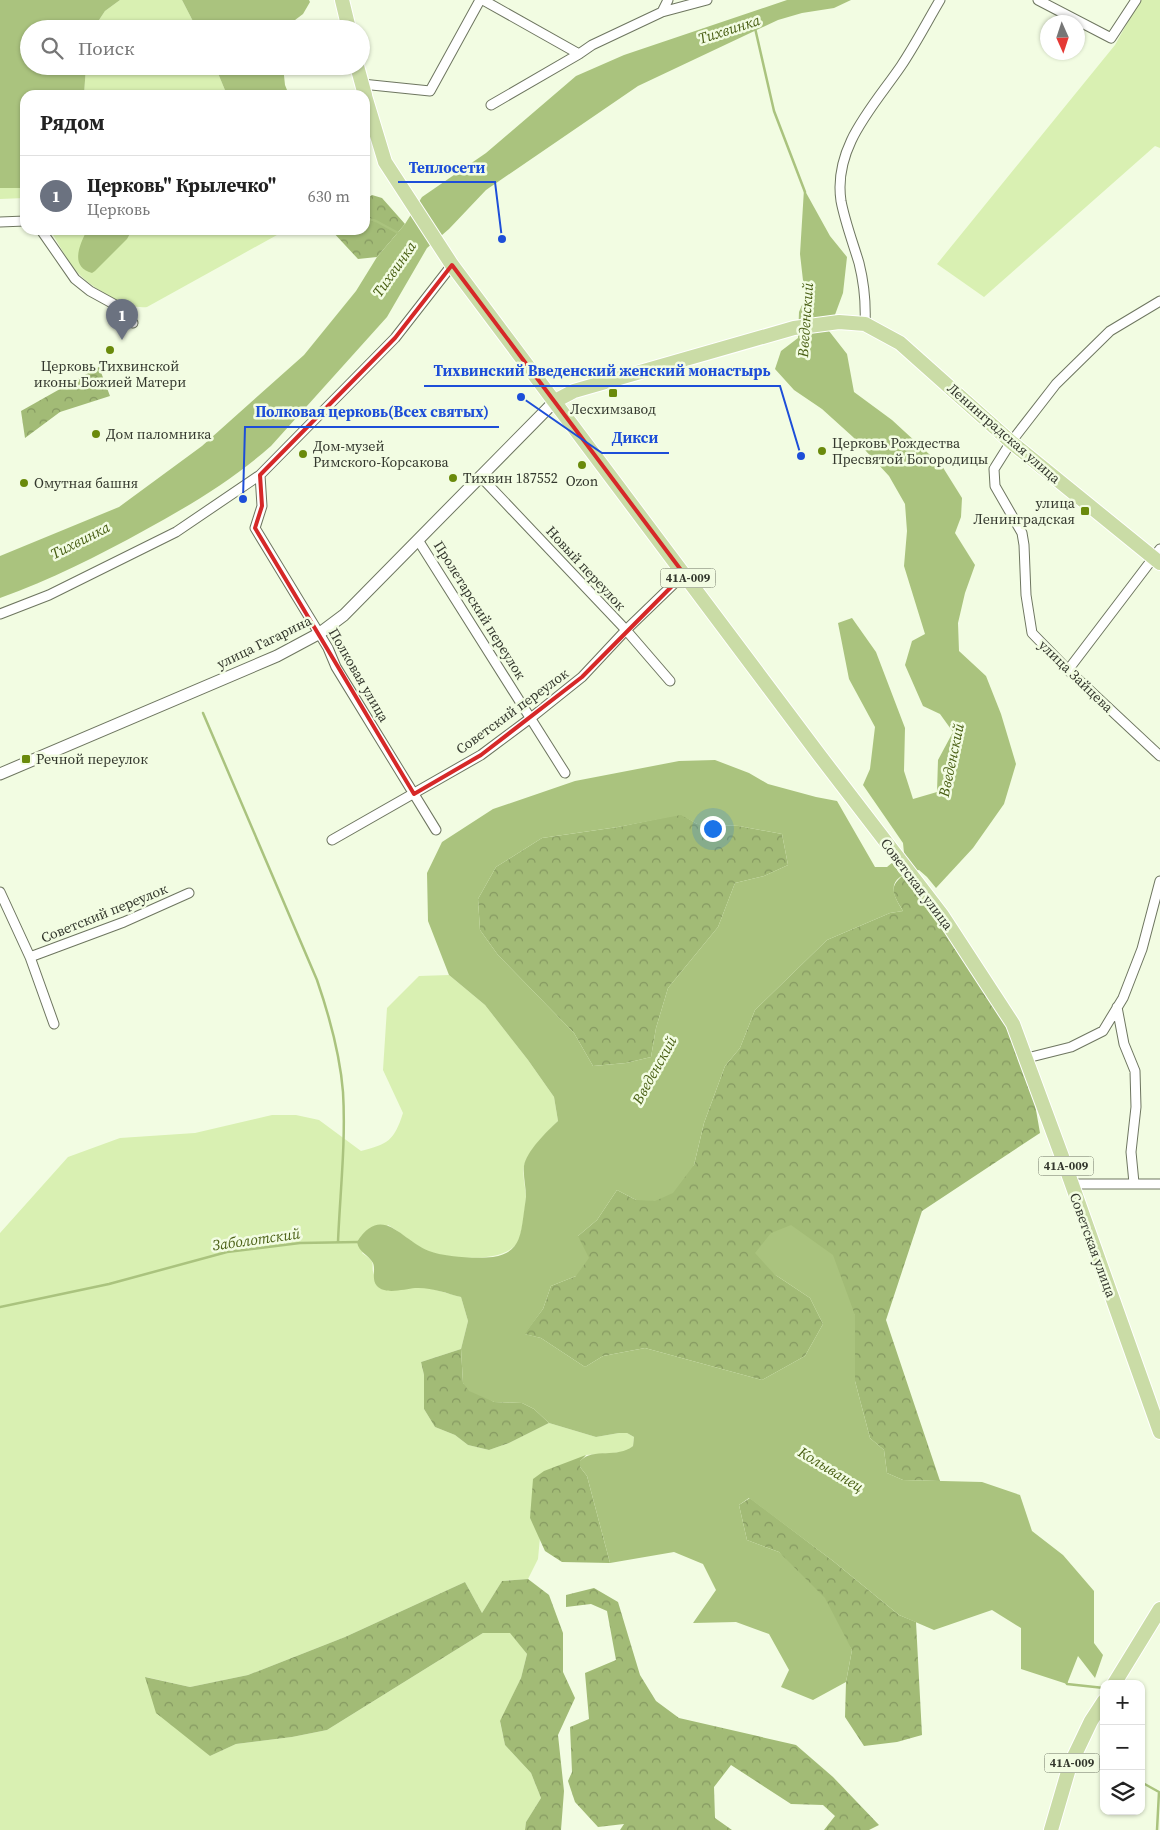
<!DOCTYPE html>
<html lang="ru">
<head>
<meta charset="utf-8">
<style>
  body { margin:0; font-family:"Source Serif 4",serif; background:#f6f6f6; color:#222 }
  .controls { position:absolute; right:15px; bottom:15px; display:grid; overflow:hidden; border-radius:10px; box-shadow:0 1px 4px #0004 }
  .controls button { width:45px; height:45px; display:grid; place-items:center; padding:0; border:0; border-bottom:1px solid #e0e0e0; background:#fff; color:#222; font:25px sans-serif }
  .compass { position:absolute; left:1040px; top:15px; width:45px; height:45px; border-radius:50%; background:#fff; box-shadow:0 1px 4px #0004; rotate:177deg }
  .you { position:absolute; left:712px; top:828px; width:18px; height:18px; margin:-12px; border:4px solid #fff; border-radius:50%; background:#1a73e8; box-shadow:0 0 0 8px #1a73e833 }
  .badge { display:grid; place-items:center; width:32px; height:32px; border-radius:50%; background:#6a8a0b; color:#fff; font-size:16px; font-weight:700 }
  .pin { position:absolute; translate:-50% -41px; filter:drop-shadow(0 1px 2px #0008) }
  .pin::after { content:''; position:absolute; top:26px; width:18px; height:15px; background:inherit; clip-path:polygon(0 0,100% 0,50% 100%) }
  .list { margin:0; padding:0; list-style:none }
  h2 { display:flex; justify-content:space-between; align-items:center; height:65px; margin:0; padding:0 20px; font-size:21px }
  h2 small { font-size:16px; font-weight:400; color:#767676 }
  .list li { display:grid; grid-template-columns:32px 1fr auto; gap:15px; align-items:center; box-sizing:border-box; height:80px; padding:0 20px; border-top:1px solid #e0e0e0 }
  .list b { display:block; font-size:19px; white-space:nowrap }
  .list p { margin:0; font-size:16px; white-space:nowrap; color:#767676 }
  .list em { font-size:16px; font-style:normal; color:#767676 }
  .icon { flex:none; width:28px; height:28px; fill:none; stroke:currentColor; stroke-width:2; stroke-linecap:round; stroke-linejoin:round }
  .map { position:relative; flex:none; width:1160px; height:1830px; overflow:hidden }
  .search { position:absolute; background:#fff; box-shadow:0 1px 4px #0004; left:20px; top:20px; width:350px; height:55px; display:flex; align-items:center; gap:12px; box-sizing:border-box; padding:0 18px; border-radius:28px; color:#767676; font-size:19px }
  .panel { position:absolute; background:#fff; box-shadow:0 1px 4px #0004; left:20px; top:90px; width:350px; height:145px; border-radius:15px }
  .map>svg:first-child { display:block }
  .green { fill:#d9f0b2 }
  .forest { fill:url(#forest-crowns) }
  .water { fill:#aac37e; fill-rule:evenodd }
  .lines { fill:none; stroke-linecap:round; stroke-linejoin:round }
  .stream { stroke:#aac37e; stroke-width:2.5 }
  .minor-casing { stroke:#6e7660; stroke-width:11 }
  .tertiary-casing { stroke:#6e7660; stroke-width:13 }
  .primary-casing { stroke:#fff; stroke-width:16 }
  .minor { stroke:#fff; stroke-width:9 }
  .tertiary { stroke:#fff; stroke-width:11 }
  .primary { stroke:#cadca6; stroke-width:14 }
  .marked { fill:none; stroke:#d62828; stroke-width:4; stroke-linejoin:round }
  .poi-dot { fill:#6a8a0b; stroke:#f2fce2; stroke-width:2 }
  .labels { text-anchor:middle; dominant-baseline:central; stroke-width:5; stroke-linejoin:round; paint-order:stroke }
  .shield { fill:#f2fce2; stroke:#6c7263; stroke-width:1 }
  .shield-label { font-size:12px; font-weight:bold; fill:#33372d }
  .poi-label { font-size:14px; fill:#33372d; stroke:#f2fce2; text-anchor:start }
  .street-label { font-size:14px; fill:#33372d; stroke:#f2fce2 }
  .water-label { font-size:15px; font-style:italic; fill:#495f14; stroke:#f2fce2 }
  .leader { fill:none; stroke:#1d4ed8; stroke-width:2 }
  .callout-dot { fill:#1d4ed8; stroke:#f2fce2; stroke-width:2 }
  .callout-label { font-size:15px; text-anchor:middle; font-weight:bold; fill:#1d4ed8; stroke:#f2fce2; stroke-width:5; stroke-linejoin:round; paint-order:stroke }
</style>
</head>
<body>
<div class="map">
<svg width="1160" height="1830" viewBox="0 0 1160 1830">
  <defs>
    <pattern id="forest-crowns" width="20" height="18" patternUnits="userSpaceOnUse" patternTransform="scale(1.25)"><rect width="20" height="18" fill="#a2bb76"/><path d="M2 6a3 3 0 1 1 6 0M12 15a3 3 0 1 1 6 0" fill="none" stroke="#859961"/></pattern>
  </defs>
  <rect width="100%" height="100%" fill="#f2fce2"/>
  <!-- green -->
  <path class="green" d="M120 0H182L197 29H93L105 11Z
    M1140 0H1160V148L1155 146 984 297 937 264 1115 45Z
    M86 66H215L227 95H84Z
    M25 186V198L0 199V188H20Z
    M50 230H286L147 307C128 310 92 288 78 273 67 261 59 244 50 230Z
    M449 975 485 1005 528 1060 554 1097 558 1121C545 1134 532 1146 525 1163 521 1173 526 1187 526 1198 525 1210 523 1224 520 1236 514 1265 451 1259 430 1252 415 1246 402 1233 388 1225L362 1253C379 1264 369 1265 375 1277 378 1281 381 1286 385 1290L425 1287 461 1297 468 1321 461 1349 421 1362 424 1375V1409L435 1427 455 1435 468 1445 489 1450 509 1443 549 1423 596 1437 619 1433H627L634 1437 633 1446 626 1452 586 1455 530 1518 540 1537 538 1559 528 1579 502 1581 482 1613 465 1582 345 1637 248 1675 190 1687 146 1677 210 1756 236 1744 292 1737 327 1730 483 1633 510 1632 527 1654 521 1678 500 1722 505 1745 531 1773 541 1798 526 1822 525 1830H0V1233L68 1157 120 1138 195 1133 272 1115H296L319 1120 361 1151C388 1144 394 1141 403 1113L383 1070 387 1008 419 976Z"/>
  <!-- forest -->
  <path class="forest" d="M372 195 382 198 405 224 377 257 358 259 331 230H365V200Z
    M99 367 110 396 60 412 25 438 21 411Z
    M681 814 697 824 739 826 782 834 788 865 764 876 735 883 718 927 668 988 656 1028 651 1057 626 1063 593 1066 574 1033 498 955 480 930 478 899 496 867 542 838 618 827Z
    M906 873 919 884 1027 1058 1040 1133 922 1211 886 1320 940 1481 903 1480 887 1473 884 1450 870 1438 855 1381V1315L774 1274 810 1298 823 1324 805 1356 762 1380 645 1348 603 1356 585 1367 541 1338 524 1334 543 1309 551 1286 576 1276 578 1236 597 1220 617 1190 636 1200 694 1165 704 1123 725 1066 740 1048 755 1010 827 940 890 913 903 911C893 894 887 887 906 873Z
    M461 1349 463 1383 494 1402 522 1403 534 1409 549 1423 509 1443 489 1450 468 1445 455 1435 435 1427 424 1409V1375L421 1362Z
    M586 1455 580 1461V1467L587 1476 610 1563 562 1562 545 1551 530 1518 533 1479 544 1471Z
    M750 1498 833 1561 899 1615 916 1622 922 1735 897 1742 864 1746 845 1717 846 1682 852 1650 779 1552 747 1540 739 1505Z
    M528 1579 549 1595 563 1633V1672L575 1698 558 1735 564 1791 561 1830H525L526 1822 541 1798 531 1773 505 1745 500 1721 521 1678 527 1654 510 1633H483L327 1730 292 1737 236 1744 210 1756 156 1713 145 1677 190 1687 248 1675 345 1637 465 1582 482 1613 502 1581Z
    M594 1588 618 1602 640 1675 656 1701 679 1718 796 1745 833 1777 879 1825 869 1830H824L835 1816 823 1805 791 1804 731 1765 714 1787 715 1818 732 1830H620L624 1824 598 1827 575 1802 568 1781 572 1772 570 1727 589 1719 585 1673 616 1660 607 1611 591 1604 566 1607V1595Z"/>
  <!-- water -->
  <path class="water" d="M0 0H120L105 11 93 29H29V66H86L84 95H25V186L20 188H0Z
    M182 0H309L310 2 303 14 291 23 289 29H197Z
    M787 0H851L834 8 802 13 778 20 638 86 486 190 449 229 427 248 387 317 271 446C234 479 189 506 145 530 98 556 50 580 0 598V556L119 507 202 446 304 355 356 291 377 257 405 224 422 197 486 153 576 76 624 55Z
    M215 66H283L285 85 289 95H227Z
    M804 189 830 236 847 257 843 293 829 331 847 354 854 392 892 420 942 466 962 498 961 517 955 533 975 565 965 593 958 623 959 651 986 676 1001 714 1016 764 1004 804 973 848 936 888 927 877 919 870C891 876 887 887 903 911L890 913 827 940 755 1010 740 1048 725 1066 704 1123 694 1165 673 1193 655 1201 636 1200 617 1190 597 1220 578 1236 589 1258 576 1276 551 1286 543 1309 525 1334 541 1338 585 1367 603 1356 645 1348 762 1380 805 1356 823 1324 810 1298 774 1274 755 1253 771 1233 791 1225 833 1255 855 1315V1381L870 1438 884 1450 887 1473 903 1480 982 1482 1020 1495 1032 1531 1063 1555 1094 1591V1643L1103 1655 1095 1678 1078 1656 1067 1684 1021 1669V1628L992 1610 934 1630 899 1615 833 1561 749 1498 739 1505 747 1540 779 1552 825 1598 852 1650 846 1682 813 1700 781 1687 789 1670 769 1634 736 1622 693 1623 716 1590 703 1564 674 1552 610 1563 587 1476 580 1467V1461C594 1447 617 1459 633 1446L634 1437 627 1433H619L596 1437 549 1423 534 1409 522 1403 494 1402 469 1391 463 1383 461 1349 468 1321 461 1297C446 1293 431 1287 415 1288 405 1289 385 1295 377 1286 371 1279 376 1270 373 1263 368 1254 359 1253 357 1242 382 1203 401 1240 429 1251 444 1257 477 1259 493 1257 517 1253 520 1240 523 1219 524 1212 525 1204 526 1197 526 1187 523 1176 524 1166 526 1152 547 1131 558 1121L554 1097 528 1060 485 1005 449 975 428 921 427 873 442 842 493 809 575 781 679 761 715 760 749 773 768 784 816 797 837 801 875 867H887L904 853 903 843 863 785 870 769 875 727 849 679 838 623 852 618 876 652 905 728 904 771 913 799 937 792 938 760 953 732 940 714 923 706 905 665 912 641 925 634 904 566 907 531 905 504 889 476 853 437 822 409 794 390 775 369 781 351 798 338 799 312 805 298 800 254ZM681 815 697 824 739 826 782 834 788 865 764 876 735 883 718 927 668 988 656 1028 651 1057 626 1063 593 1066 574 1033 498 955 480 930 478 899 496 867 542 838 618 827Z
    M87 230H132L127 239 95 271 92 273C69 267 80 244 87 230Z"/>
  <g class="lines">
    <!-- stream -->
    <path class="stream" d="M755 28 774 111 805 192
      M365 218 376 221 400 234
      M203 713 317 980C329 1015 340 1054 343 1092 346 1142 340 1193 338 1242
      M0 1307 109 1284 227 1252 300 1243 359 1242
      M1066 1682 1067 1684 1104 1688
      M1141 1782 1159 1792 1157 1830"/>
    <!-- minor casing -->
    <g class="minor-casing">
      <path id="minor" d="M483 0 579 54
        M1038 0 1111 38 1136 0
        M662 12 668 0
        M362 84 430 91 480 0
        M491 105 579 54 592 45 662 12 707 0
        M0 222 25 221
        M41 230 75 279 90 291 121 308 133 323
        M1160 301 1110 331 1056 384 1011 442 994 469 995 486 1022 533 1024 545 1026 595 1032 633 1068 670 1160 756
        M865 324C866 303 864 283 859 263 853 243 845 222 841 201 833 147 873 107 901 66 915 45 927 22 940 0
        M260 475 262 506 255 528 328 648 336 667 436 830
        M480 476 626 630 670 681
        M418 540 565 773
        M0 614 49 595 176 532 260 475 395 338 452 265
        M1068 670 1160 549
        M332 840 481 755 532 717 582 677 626 630 684 574
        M0 892 30 957 54 1024
        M30 957 124 922 189 893
        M1117 1007 1124 1044 1135 1071 1136 1107 1131 1152 1134 1183
        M1027 1058 1071 1047 1103 1031 1123 998 1142 949 1160 881
        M1072 1184H1160"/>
    </g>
    <!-- tertiary casing -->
    <g class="tertiary-casing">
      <path id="tertiary" d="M0 774 277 656 320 633 344 615 555 401"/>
    </g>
    <!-- primary casing -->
    <g class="primary-casing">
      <path id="primary" d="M342 0 349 29
        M357 66 365 95
        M365 96 385 162 452 265 820 756 942 915 1013 1024 1064 1162 1160 1432
        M555 401 574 391 794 328 839 322 865 324 900 343 1011 442 1160 563
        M1114 1684 1160 1609
        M1051 1830 1070 1765 1091 1721 1104 1701"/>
    </g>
    <!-- minor -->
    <use href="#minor" class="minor"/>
    <!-- tertiary -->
    <use href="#tertiary" class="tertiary"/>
    <!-- primary -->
    <use href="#primary" class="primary"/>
  </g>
  <!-- marked area -->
  <path class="marked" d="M452 265 684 574 582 677 481 755 414 794 255 528 262 506 260 475 395 338Z"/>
  <!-- markers -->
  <g class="poi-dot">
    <circle cx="110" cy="350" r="5"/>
    <rect x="608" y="388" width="10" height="10" rx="2.5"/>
    <circle cx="96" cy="434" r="5"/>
    <circle cx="822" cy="451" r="5"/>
    <circle cx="303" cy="454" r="5"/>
    <circle cx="582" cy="465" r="5"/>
    <circle cx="453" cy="478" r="5"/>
    <circle cx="24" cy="483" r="5"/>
    <rect x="1080" y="506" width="10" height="10" rx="2.5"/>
    <rect x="21" y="754" width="10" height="10" rx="2.5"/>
  </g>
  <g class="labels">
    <!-- shield labels -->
    <g class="shield">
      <rect x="660.5" y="568.5" width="55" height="19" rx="4"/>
      <rect x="1038.5" y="1156.5" width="55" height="19" rx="4"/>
      <rect x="1044.5" y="1753.5" width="55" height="19" rx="4"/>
    </g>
    <g class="shield-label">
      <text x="688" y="578">41А-009</text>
      <text x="1066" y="1166">41А-009</text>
      <text x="1072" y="1763">41А-009</text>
    </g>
    <!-- poi labels -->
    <g class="poi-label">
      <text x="110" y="366" text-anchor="middle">Церковь Тихвинской<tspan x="110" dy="16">иконы Божией Матери</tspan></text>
      <text x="613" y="409" text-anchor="middle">Лесхимзавод</text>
      <text x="106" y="434">Дом паломника</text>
      <text x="832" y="443">Церковь Рождества<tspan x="832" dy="16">Пресвятой Богородицы</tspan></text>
      <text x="313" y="446">Дом-музей<tspan x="313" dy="16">Римского-Корсакова</tspan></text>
      <text x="463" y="478">Тихвин 187552</text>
      <text x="582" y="481" text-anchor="middle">Ozon</text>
      <text x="34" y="483">Омутная башня</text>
      <text x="1075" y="503" text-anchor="end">улица<tspan x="1075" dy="16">Ленинградская</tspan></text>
      <text x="36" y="759">Речной переулок</text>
    </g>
    <!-- street labels -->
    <g class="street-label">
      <text transform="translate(1004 433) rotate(41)">Ленинградская улица</text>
      <text transform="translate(586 568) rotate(47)">Новый переулок</text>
      <text transform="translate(480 610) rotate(58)">Пролетарский переулок</text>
      <text transform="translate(264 642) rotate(-26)">улица Гагарина</text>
      <text transform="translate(359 675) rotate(60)">Полковая улица</text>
      <text transform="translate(1076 676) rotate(44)">улица Зайцева</text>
      <text transform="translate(512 711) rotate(-36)">Советский переулок</text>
      <text transform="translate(917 884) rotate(53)">Советская улица</text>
      <text transform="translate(104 913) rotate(-22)">Советский переулок</text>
      <text transform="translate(1093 1245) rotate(70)">Советская улица</text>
    </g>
    <!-- water labels -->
    <g class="water-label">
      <text transform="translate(729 29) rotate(-18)">Тихвинка</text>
      <text transform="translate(394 269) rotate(-55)">Тихвинка</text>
      <text transform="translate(805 320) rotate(-86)">Введенский</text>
      <text transform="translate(80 540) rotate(-27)">Тихвинка</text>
      <text transform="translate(951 760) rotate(-78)">Введенский</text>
      <text transform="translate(654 1070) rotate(-61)">Введенский</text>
      <text transform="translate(256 1239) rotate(-8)">Заболотский</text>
      <text transform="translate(831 1469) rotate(31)">Колыванец</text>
    </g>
  </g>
  <!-- callouts -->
  <path class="leader" d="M502 239L495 182H398M801 456L780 386H424M243 499L245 427H499M521 397L602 453H669"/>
  <g class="callout-dot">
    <circle cx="502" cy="239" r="5"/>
    <circle cx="801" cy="456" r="5"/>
    <circle cx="243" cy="499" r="5"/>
    <circle cx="521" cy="397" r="5"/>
  </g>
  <g class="callout-label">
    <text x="447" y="173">Теплосети</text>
    <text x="602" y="376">Тихвинский Введенский женский монастырь</text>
    <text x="372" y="417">Полковая церковь(Всех святых)</text>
    <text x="635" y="443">Дикси</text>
  </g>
</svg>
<div class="controls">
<button>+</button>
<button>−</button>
<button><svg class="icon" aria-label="layers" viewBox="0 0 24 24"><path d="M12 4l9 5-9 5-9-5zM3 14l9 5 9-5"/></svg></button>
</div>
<svg class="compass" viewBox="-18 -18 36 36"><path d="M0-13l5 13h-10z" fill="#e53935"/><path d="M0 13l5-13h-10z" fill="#767676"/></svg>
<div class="you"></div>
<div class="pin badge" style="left:122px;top:340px;background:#6b7280">1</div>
<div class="search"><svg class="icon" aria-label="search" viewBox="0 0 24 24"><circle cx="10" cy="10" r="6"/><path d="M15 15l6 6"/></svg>Поиск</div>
<section class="panel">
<h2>Рядом<small></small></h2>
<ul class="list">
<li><span class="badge" style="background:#6b7280">1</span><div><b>Церковь&quot; Крылечко&quot;</b><p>Церковь</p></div><em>630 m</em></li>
</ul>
</section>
</div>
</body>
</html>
